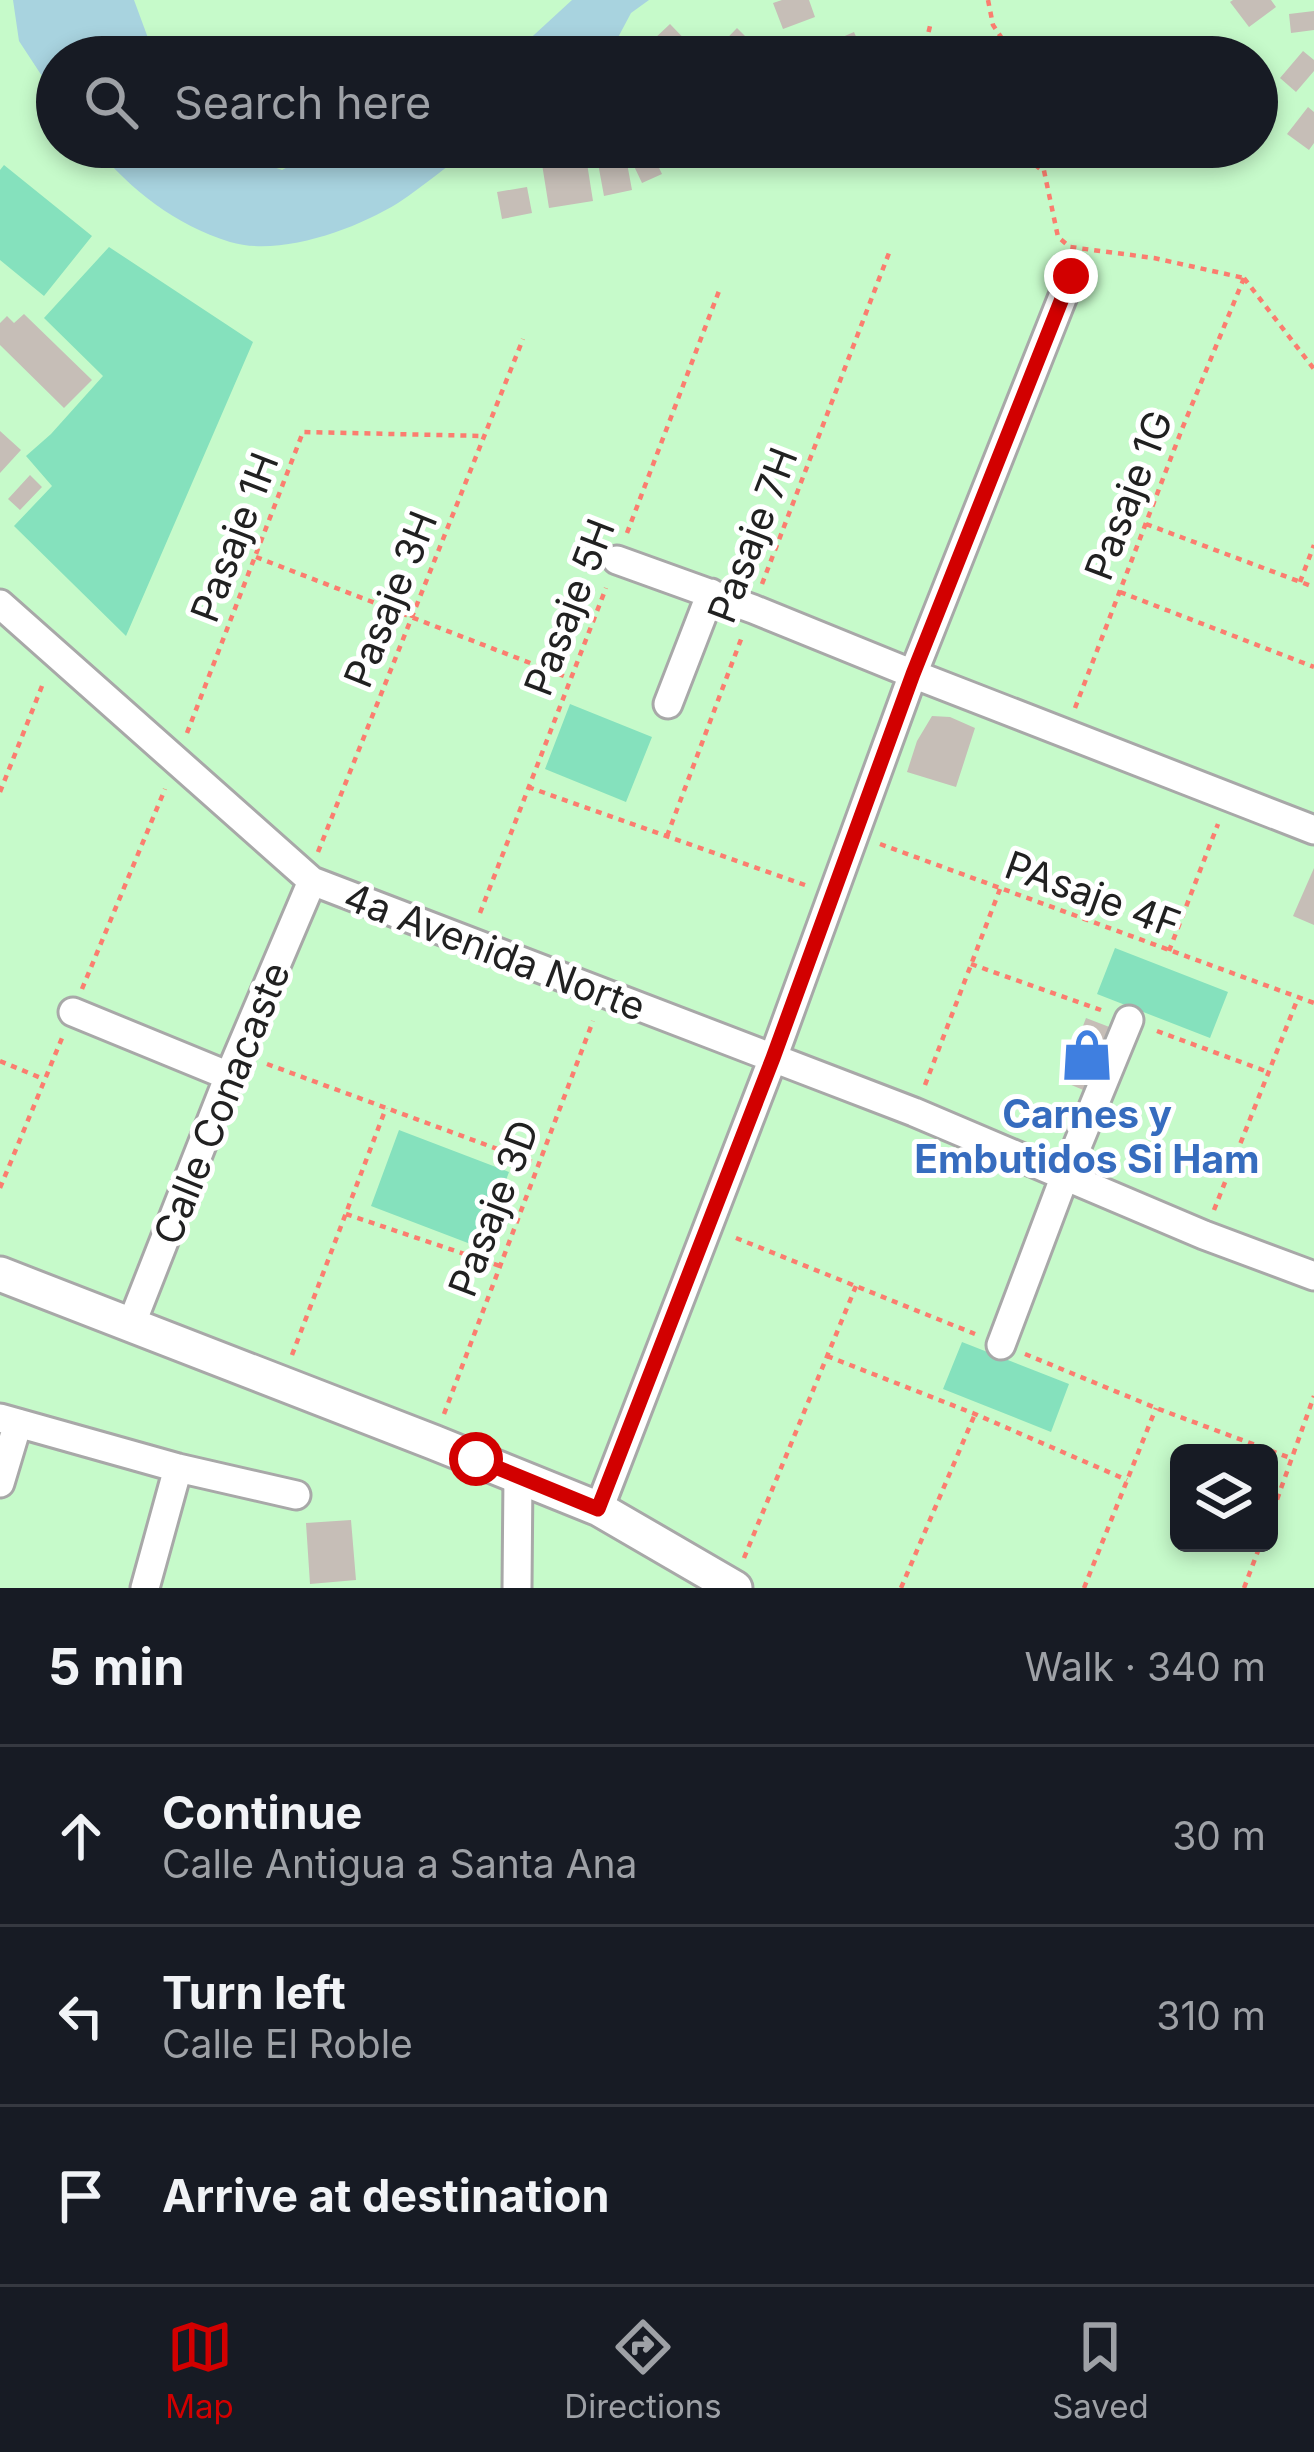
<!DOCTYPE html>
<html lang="en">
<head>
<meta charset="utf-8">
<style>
  body { margin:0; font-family:Inter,sans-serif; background:#20242c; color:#f1f3f6 }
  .controls { position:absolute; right:36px; bottom:36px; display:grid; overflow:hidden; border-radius:18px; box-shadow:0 6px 18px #0003 }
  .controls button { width:108px; height:108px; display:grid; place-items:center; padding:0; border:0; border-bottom:3px solid #363941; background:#171b24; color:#f1f3f6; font:60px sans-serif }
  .stop { position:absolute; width:36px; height:36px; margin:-27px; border:9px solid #d20000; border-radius:50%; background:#fff }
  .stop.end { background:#d20000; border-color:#fff; box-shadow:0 3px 12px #0008 }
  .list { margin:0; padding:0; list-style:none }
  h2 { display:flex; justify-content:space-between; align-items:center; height:156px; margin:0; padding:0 48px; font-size:51px }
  h2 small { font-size:39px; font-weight:400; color:#9ea1a6 }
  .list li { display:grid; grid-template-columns:78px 1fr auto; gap:36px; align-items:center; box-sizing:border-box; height:180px; padding:0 48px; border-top:3px solid #363941 }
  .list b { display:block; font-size:45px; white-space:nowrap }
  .list p { margin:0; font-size:39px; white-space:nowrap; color:#9ea1a6 }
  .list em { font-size:39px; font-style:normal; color:#9ea1a6 }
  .icon { flex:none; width:66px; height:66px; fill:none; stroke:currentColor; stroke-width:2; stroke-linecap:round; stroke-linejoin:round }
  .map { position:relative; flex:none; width:1314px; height:1588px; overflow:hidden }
  .search { position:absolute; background:#171b24; box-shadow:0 6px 18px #0003; left:36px; right:36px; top:36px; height:132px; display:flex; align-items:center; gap:30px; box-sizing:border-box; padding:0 42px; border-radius:66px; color:#9ea1a6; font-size:45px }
  .sheet { height:696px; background:#171b24 }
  nav { display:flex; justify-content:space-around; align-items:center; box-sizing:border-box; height:168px; border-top:3px solid #363941; background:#171b24; font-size:33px; color:#9ea1a6 }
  nav a { display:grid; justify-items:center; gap:6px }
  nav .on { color:#d20000 }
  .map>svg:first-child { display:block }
  .park { fill:#c6faca; fill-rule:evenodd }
  .pitch { fill:#85e1bd }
  .water { fill:#a8d3df }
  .building { fill:#c6beb7 }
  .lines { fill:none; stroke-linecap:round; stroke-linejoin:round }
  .minor-casing { stroke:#a8a8a8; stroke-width:33 }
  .tertiary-casing { stroke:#a8a8a8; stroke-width:39 }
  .path { stroke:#fb7d6f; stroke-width:4.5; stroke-dasharray:6 6; stroke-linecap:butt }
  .minor { stroke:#fff; stroke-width:27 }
  .tertiary { stroke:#fff; stroke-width:33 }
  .route { stroke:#d20000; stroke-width:15 }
  .labels { text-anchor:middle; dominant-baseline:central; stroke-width:10; stroke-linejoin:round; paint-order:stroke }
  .street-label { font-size:39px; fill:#212121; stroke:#fff }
  .shop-label { font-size:39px; font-weight:bold; fill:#366cbe; stroke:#fff }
</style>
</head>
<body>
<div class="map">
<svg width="1314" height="1588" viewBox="0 0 1314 1588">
  <rect width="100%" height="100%" fill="#f1eee8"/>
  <!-- park -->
  <path class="park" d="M0 0H1314V1588H0ZM57 57H1257V147H57ZM1179 1453H1269V1543H1179Z"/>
  <!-- pitch -->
  <path class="pitch" d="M4 165 92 236 44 296 0 260V170Z
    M109 247 253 342 126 636 14 526 52 486 26 456 51 434 103 376 44 318Z
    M570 704 652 737 626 802 545 769Z
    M1115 948 1228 992 1210 1038 1097 994Z
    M399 1130 509 1172 481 1248 371 1206Z
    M962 1342 1069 1384 1051 1432 943 1389Z"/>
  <!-- water -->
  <path class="water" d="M13 0H134L155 57H57V99L19 41Z
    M572 0H649L631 13 614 45 587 57H510Z
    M95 147H217L282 170 326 147H473C448 165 424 186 398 203 356 229 280 257 230 242 175 225 131 190 95 147Z"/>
  <!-- building -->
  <path class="building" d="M782 0H809L815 17 783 29 773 3Z
    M1233 0H1271L1276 7 1249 27 1230 2Z
    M1314 11V30L1291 33 1289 14Z
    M670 24 695 50 688 57H668L652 41Z
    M737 28 757 48 748 57H709Z
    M854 32 865 57H808L806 53Z
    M1303 51 1314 60V71L1296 92 1280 78Z
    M1308 107 1314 112V143L1309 150 1287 134Z
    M595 147H624L632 190 604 196Z
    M625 147H649L662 174 642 183Z
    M586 157 593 201 549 208 542 164Z
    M527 187 532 213 502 219 497 192Z
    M24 314 92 380 64 408 0 345V323L7 316 14 323Z
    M0 431 21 450 0 473Z
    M30 475 42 487 20 510 8 499Z
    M932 716 950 717 975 728 956 787 907 772 917 741Z
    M1314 868V925L1293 916Z
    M1086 1018 1112 1028 1088 1092 1062 1081Z
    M351 1520 356 1580 310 1584 306 1523Z"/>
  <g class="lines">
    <!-- minor casing -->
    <g class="minor-casing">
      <path id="minor" d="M617 560 753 609 913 674 1314 830
        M0 604 312 881 914 1112 1204 1235 1314 1276
        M668 704 711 593
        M73 1012 229 1076
        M131 1325 229 1076 312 881
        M1001 1345 1064 1178 1129 1020
        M0 1418 178 1468 296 1495
        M0 1483 18 1423
        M599 1509 773 1058 913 674 1071 276
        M145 1588 178 1468
        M517 1588 518 1475"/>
    </g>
    <!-- tertiary casing -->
    <g class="tertiary-casing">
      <path id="tertiary" d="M0 1274 433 1442 599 1509 735 1588"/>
    </g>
    <!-- path -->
    <path class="path" d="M988 0 993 25 1007 46 1011 57
      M907 57 925 47 930 26
      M1004 147 1023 155 1044 172
      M1039 147 1058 237 1070 247 1154 258 1244 278
      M1244 278 1314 369
      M1146 524 1314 587
      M627 533 719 291
      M256 557 569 678
      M1300 582 1314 545
      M762 584 889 253
      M1120 592 1314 667
      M1075 708 1182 429 1244 278
      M187 733 303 432 484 436
      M528 787 805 885
      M0 792 44 681
      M667 836 743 634
      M880 844 1314 1003
      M318 852 523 339
      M480 913 606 588
      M1169 951 1218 824
      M971 964 1101 1010
      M82 989 165 789
      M1157 1031 1268 1072
      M0 1061 41 1078
      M267 1064 538 1164
      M925 1085 1000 889
      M0 1188 62 1038
      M1214 1210 1298 998
      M346 1214 500 1266
      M736 1238 975 1334
      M1025 1354 1156 1408 1293 1459
      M292 1355 386 1108
      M827 1356 975 1414 1127 1480
      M444 1414 593 1021
      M1269 1522 1314 1396
      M744 1558 856 1286
      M901 1588 975 1414
      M1084 1588 1156 1408
      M1244 1588 1261 1543"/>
    <!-- minor -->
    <use href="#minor" class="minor"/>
    <!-- tertiary -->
    <use href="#tertiary" class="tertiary"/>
  </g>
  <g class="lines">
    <!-- route -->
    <path class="route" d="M476 1459 598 1509 773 1058 913 674 1071 276"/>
  </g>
  <!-- icons -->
  <defs>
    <g id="shop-bare" transform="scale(4.14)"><path d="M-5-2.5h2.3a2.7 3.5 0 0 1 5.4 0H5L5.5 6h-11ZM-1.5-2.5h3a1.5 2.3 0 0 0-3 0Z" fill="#3f7fe0" stroke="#fff" stroke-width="2.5" paint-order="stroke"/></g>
  </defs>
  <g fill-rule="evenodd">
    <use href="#shop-bare" x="1087" y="1055"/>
  </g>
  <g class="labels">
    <!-- street labels -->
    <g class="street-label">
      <text transform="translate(1128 495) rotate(-69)">Pasaje 1G</text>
      <text transform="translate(752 535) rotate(-69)">Pasaje 7H</text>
      <text transform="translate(234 537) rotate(-69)">Pasaje 1H</text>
      <text transform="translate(390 599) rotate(-68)">Pasaje 3H</text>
      <text transform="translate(569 607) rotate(-69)">Pasaje 5H</text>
      <text transform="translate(1093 894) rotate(20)">PAsaje 4F</text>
      <text transform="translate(495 951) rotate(21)">4a Avenida Norte</text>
      <text transform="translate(221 1103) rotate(-68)">Calle Conacaste</text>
      <text transform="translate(493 1208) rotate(-69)">Pasaje 3D</text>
    </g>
    <!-- shop labels -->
    <g class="shop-label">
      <text x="1087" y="1113">Carnes y<tspan x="1087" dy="45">Embutidos Si Ham</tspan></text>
    </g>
  </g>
</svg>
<div class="controls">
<button><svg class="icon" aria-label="layers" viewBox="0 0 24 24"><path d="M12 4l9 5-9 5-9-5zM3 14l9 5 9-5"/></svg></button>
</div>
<div class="stop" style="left:476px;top:1459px"></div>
<div class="stop end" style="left:1071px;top:276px"></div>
<div class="search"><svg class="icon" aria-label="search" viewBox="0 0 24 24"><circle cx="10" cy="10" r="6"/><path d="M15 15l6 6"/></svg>Search here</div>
</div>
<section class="sheet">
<h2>5 min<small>Walk · 340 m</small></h2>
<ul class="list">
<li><svg class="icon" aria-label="ahead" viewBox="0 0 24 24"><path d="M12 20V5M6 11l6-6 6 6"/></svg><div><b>Continue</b><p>Calle Antigua a Santa Ana</p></div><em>30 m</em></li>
<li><svg class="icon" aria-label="left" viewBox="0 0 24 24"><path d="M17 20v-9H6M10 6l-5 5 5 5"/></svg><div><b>Turn left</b><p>Calle El Roble</p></div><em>310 m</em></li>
<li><svg class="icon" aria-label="arrive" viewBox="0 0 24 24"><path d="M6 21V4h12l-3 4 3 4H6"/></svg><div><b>Arrive at destination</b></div></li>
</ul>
</section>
<nav>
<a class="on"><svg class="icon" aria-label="map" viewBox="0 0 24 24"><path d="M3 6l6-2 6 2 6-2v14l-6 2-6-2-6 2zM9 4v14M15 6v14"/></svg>Map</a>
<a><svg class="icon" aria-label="directions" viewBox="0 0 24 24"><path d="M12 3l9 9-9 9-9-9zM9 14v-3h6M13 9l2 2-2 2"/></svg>Directions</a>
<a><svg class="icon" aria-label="saved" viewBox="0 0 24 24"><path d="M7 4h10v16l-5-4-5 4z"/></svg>Saved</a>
</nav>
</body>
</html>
